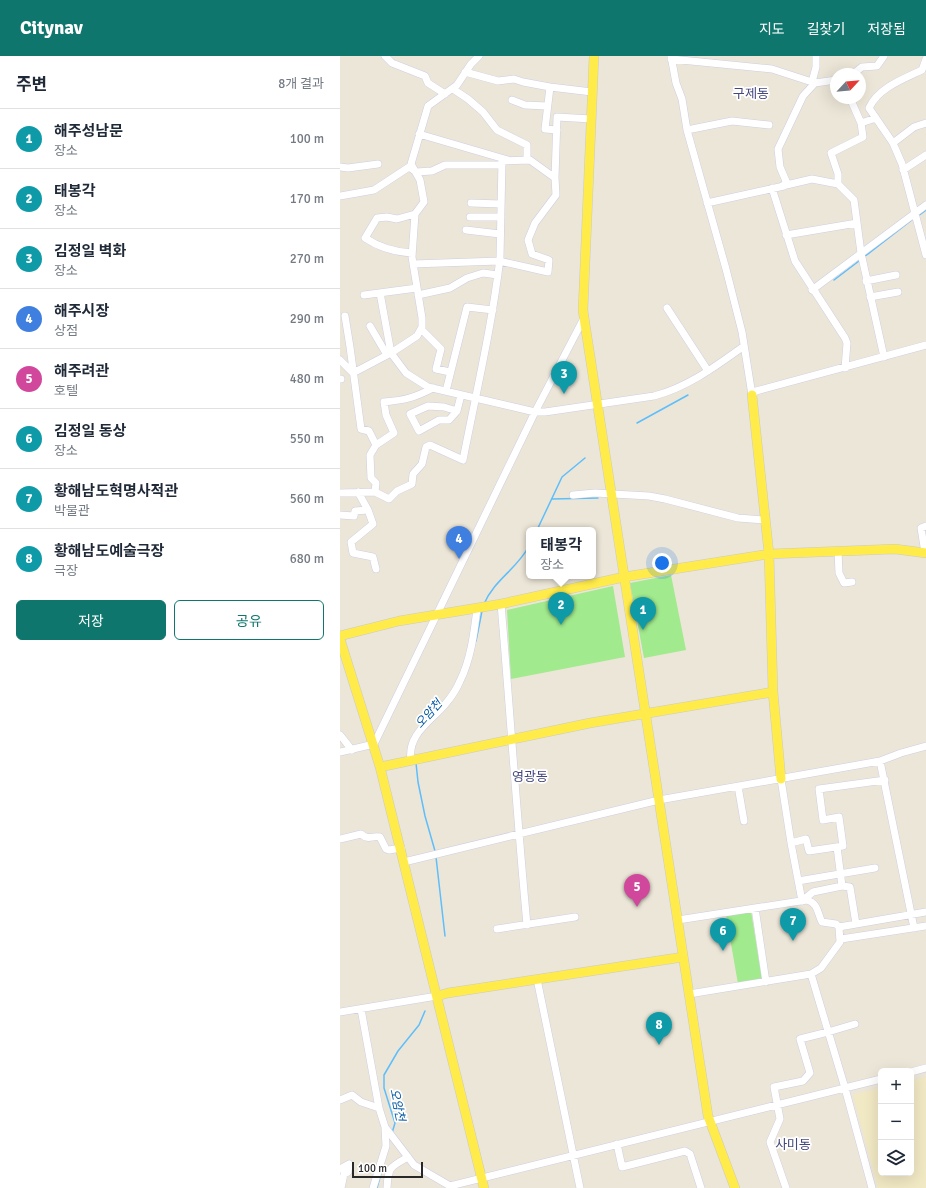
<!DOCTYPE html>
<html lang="ko">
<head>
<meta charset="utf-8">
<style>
  body { margin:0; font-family:Signika,"Noto Sans KR",sans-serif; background:#f6f6f7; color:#1f2937 }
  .controls { position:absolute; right:12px; bottom:12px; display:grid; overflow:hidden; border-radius:6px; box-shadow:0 4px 16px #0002 }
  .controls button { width:36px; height:36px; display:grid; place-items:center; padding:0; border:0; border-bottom:1px solid #e0e1e3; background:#fff; color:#1f2937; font:20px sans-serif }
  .compass { position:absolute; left:490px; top:12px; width:36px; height:36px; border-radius:50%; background:#fff; box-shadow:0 4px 16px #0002; rotate:64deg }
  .scale { position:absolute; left:12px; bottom:10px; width:71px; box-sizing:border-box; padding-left:4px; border:2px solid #282828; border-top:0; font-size:11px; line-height:14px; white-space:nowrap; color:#282828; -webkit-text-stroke:3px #fff; paint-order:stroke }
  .you { position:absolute; left:322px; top:507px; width:14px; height:14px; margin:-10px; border:3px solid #fff; border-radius:50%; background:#1a73e8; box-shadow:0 0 0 6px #1a73e833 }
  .badge { display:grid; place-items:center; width:26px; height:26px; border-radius:50%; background:#0f766e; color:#fff; font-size:13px; font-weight:700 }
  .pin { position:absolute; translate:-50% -33px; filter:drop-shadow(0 1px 2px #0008) }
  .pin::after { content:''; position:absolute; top:21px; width:14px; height:12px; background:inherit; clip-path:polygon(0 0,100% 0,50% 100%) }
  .popup { position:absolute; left:186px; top:471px; width:70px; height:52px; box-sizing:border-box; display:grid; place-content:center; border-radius:6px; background:#fff; filter:drop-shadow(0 1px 3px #0005); font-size:13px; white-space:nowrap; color:#747a83 }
  .popup b { font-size:15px; color:#1f2937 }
  .popup::after { content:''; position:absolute; left:50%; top:100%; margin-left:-8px; border:8px solid transparent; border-top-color:#fff }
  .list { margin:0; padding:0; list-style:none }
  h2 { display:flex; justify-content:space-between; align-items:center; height:52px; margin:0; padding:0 16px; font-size:17px }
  h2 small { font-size:13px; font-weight:400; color:#747a83 }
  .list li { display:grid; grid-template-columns:26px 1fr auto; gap:12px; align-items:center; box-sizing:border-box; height:60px; padding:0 16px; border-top:1px solid #e0e1e3 }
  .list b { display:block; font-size:15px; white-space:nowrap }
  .list p { margin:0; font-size:13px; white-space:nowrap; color:#747a83 }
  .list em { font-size:13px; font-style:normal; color:#747a83 }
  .actions { display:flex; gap:8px; padding:12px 16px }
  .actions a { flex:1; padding:9px 0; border:1px solid #0f766e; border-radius:6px; text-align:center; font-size:14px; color:#0f766e }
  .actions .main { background:#0f766e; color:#fff }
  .icon { flex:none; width:22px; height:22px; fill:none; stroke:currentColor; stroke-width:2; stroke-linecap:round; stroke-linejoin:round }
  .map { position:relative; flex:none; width:586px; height:1132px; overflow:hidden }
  header { display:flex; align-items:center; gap:24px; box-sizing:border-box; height:56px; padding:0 20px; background:#0f766e; color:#fff }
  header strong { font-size:19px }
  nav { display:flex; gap:22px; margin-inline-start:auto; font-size:14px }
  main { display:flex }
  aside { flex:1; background:#fff }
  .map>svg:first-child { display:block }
  .education { fill:#f1e8c4 }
  .green { fill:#a1ea8d }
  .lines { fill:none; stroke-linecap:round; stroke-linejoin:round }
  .stream { stroke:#5ebefb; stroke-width:1.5 }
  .minor-casing { stroke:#cdcee3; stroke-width:8 }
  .major-casing { stroke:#cbcbcb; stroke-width:10 }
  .minor { stroke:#fff; stroke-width:7 }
  .major { stroke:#ffeb4a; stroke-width:9 }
  .labels { text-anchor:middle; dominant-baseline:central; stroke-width:3.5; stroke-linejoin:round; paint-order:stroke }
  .water-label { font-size:12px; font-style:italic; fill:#0057a4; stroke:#fff }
  .quarter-label { font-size:13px; fill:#44477d; stroke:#fff }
</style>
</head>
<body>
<header>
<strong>Citynav</strong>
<nav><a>지도</a><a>길찾기</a><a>저장됨</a></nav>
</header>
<main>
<aside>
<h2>주변<small>8개 결과</small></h2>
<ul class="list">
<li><span class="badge" style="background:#0f9aa8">1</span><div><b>해주성남문</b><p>장소</p></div><em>100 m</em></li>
<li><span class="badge" style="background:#0f9aa8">2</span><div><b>태봉각</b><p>장소</p></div><em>170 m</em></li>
<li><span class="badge" style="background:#0f9aa8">3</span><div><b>김정일 벽화</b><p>장소</p></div><em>270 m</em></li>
<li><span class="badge" style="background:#3f7fe0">4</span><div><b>해주시장</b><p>상점</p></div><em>290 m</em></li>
<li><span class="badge" style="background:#d1479c">5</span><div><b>해주려관</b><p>호텔</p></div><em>480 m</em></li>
<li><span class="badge" style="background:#0f9aa8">6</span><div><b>김정일 동상</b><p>장소</p></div><em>550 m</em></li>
<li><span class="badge" style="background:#0f9aa8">7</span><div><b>황해남도혁명사적관</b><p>박물관</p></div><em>560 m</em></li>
<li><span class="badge" style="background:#0f9aa8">8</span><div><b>황해남도예술극장</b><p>극장</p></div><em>680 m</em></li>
</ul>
<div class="actions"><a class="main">저장</a><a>공유</a></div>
</aside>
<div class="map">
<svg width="586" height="1132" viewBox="0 0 586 1132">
  <rect width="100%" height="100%" fill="#ece6d8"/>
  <!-- education -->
  <path class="education" d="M586 1021V1132H538L513 1039 541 1032V1117H571V1025Z"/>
  <!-- green -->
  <path class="green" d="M331 519 346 594 304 602 290 527Z
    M273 530 285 601 171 623 167 554Z
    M411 855 422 924 398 928 386 859Z"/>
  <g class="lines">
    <!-- stream -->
    <path class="stream" d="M578 160 586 154
      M524 201 573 163
      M494 224 519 205
      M297 367 348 339
      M212 443 258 442
      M197 474 222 421 245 402
      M144 548C154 524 178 512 189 490
      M136 585 142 555
      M76 707 78 726 85 760 95 795
      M96 801 105 880
      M52 1077 55 1067 44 1032V1019L58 995 79 969 85 955
      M37 1132 41 1117"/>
    <!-- minor casing -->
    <g class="minor-casing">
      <path id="minor" d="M45 0 52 7 85 20 88 27 105 38
        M331 0 336 27 342 43 347 74 386 213 402 276 412 339
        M331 3 432 13 475 27
        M586 3 582 14C563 23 538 32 529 52L553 87 562 108 586 199
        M125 16 158 25 174 23 183 26 210 31
        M513 18 522 11 537 10 544 0
        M472 26 476 11V0
        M113 33 128 43 143 56 157 74 187 89V104
        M510 42 521 67
        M172 44 185 49 207 50
        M536 62 521 67 523 81 491 97 498 118V128L514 144 521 197 544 301
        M217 74 205 73 210 31 252 36
        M347 74 392 65 429 69
        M79 78 168 104
        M553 87 574 71 586 67
        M0 111 8 112 38 108
        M563 114 586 99
        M215 122 217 61 251 63
        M442 130 472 123 498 128
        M432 132 455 205 505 282 507 287 505 312
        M0 140 34 134 69 111 76 116 92 115 105 109H162
        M131 147 161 148
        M367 147 444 130 446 125 440 111 438 93 463 40 475 27 496 24
        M130 161H161
        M126 174 160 178
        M446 179 517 167
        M72 197C54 196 40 192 25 182L37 162 47 161 57 163 75 158
        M526 225 556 219
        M472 234 586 149
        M40 237 51 297 66 317 88 331 195 356H205L314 340C348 331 376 310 404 290
        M24 239 77 232
        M78 239 110 232 127 222 143 217 158 219
        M530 241 558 236
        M327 252 368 315
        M5 260 10 291 21 373 29 375 36 389 30 399 31 422 36 427 35 436
        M30 270 47 299
        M81 273 101 293 96 313 110 316
        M0 304 13 317 51 297 77 280 82 271V262L72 201 75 158 84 146 80 124 71 108 88 50 117 29 131 8 139 0
        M0 323H1
        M106 335 127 251 153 254
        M412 339 416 335 586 289
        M117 355 104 351 88 350 70 358 79 375 99 364H109L117 355 121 339
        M36 389 54 377 46 359 44 346C65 344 74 342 93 332
        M18 436 28 454 33 468 11 486 13 497 33 501 36 513
        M0 437 35 436 49 443 57 435 72 428 73 418 82 408 86 391 90 389 123 404C136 337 152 270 160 202L162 105 190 104 215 122 216 139 195 167 188 184 192 198 209 204 208 216 159 205 73 208
        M233 439 255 437 309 440 325 443 398 462 425 464
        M0 459 14 460 15 455 28 454
        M498 495 499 517 504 527 512 526
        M585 497 581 472 586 470
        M161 548C170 655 177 762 187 869
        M0 679 12 694
        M0 696 34 688 195 356 244 262
        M71 704C67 677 93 664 107 646 112 640 117 632 120 625 131 603 134 577 137 553
        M540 705 574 872
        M441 723 451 787 462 845
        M398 730 404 765
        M0 783 21 778C29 785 32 779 40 781L46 793 49 794 61 792
        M451 787 466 783 469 795 503 790 499 761 483 764 479 733 545 724
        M497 791 502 830
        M64 806 319 744 540 705 561 697 586 690
        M458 825 535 812
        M462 845 473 836 502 830 510 831 516 868
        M415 852 426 926
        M338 864 467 844C479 848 477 857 482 866L496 868 499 871 500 886 481 912 471 918 349 938
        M499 871 586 856
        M157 873 235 861
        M501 883 586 870
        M471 918 505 1032 532 1132
        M197 923 240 1132
        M21 953 39 1052 45 1071 74 1109 110 1130 541 1023
        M0 956 97 940
        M571 1016 586 1012
        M0 1044 12 1039 21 1046 39 1052
        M277 1088 282 1111 345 1095 350 1098 361 1132
        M0 1113 9 1108 8 1116 4 1118 1 1132
        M33 1132 46 1090 45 1072
        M47 1132C48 1111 50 1111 68 1101
        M446 1132 430 1086 440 1063 434 1031 463 1025 470 1017 460 983 488 976 515 968"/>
    </g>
    <!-- major casing -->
    <g class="major-casing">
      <path id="major" d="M254 0 243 254 245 268 368 1060 395 1132
        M412 339 429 498 433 636 441 723
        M0 580 59 565 161 548 284 521 429 498 555 493 586 497
        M0 583 40 711 144 1132
        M40 711 250 667 433 636
        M97 940 108 937 343 901"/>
    </g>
    <!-- minor -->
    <use href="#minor" class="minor"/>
    <!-- major -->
    <use href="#major" class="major"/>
  </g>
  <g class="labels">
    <!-- water labels -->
    <g class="water-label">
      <text transform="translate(89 658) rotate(-48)">오암천</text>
      <text transform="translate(57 1049) rotate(78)">오암천</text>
    </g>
    <!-- quarter labels -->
    <g class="quarter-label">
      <text x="411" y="38">구제동</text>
      <text x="190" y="721">영광동</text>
      <text x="453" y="1089">사미동</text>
    </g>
  </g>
</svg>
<div class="controls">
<button>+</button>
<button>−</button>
<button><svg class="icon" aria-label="layers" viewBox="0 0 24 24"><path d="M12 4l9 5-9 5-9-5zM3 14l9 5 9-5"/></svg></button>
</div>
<svg class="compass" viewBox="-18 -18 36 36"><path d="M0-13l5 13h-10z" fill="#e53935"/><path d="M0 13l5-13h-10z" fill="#747a83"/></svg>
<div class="scale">100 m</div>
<div class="you"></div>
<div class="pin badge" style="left:303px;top:574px;background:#0f9aa8">1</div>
<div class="pin badge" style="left:221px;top:569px;background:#0f9aa8">2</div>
<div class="popup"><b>태봉각</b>장소</div>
<div class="pin badge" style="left:224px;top:338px;background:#0f9aa8">3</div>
<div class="pin badge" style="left:119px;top:503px;background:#3f7fe0">4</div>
<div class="pin badge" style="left:297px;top:851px;background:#d1479c">5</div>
<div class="pin badge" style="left:383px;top:895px;background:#0f9aa8">6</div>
<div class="pin badge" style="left:453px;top:885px;background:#0f9aa8">7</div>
<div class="pin badge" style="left:319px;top:989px;background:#0f9aa8">8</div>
</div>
</main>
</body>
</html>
